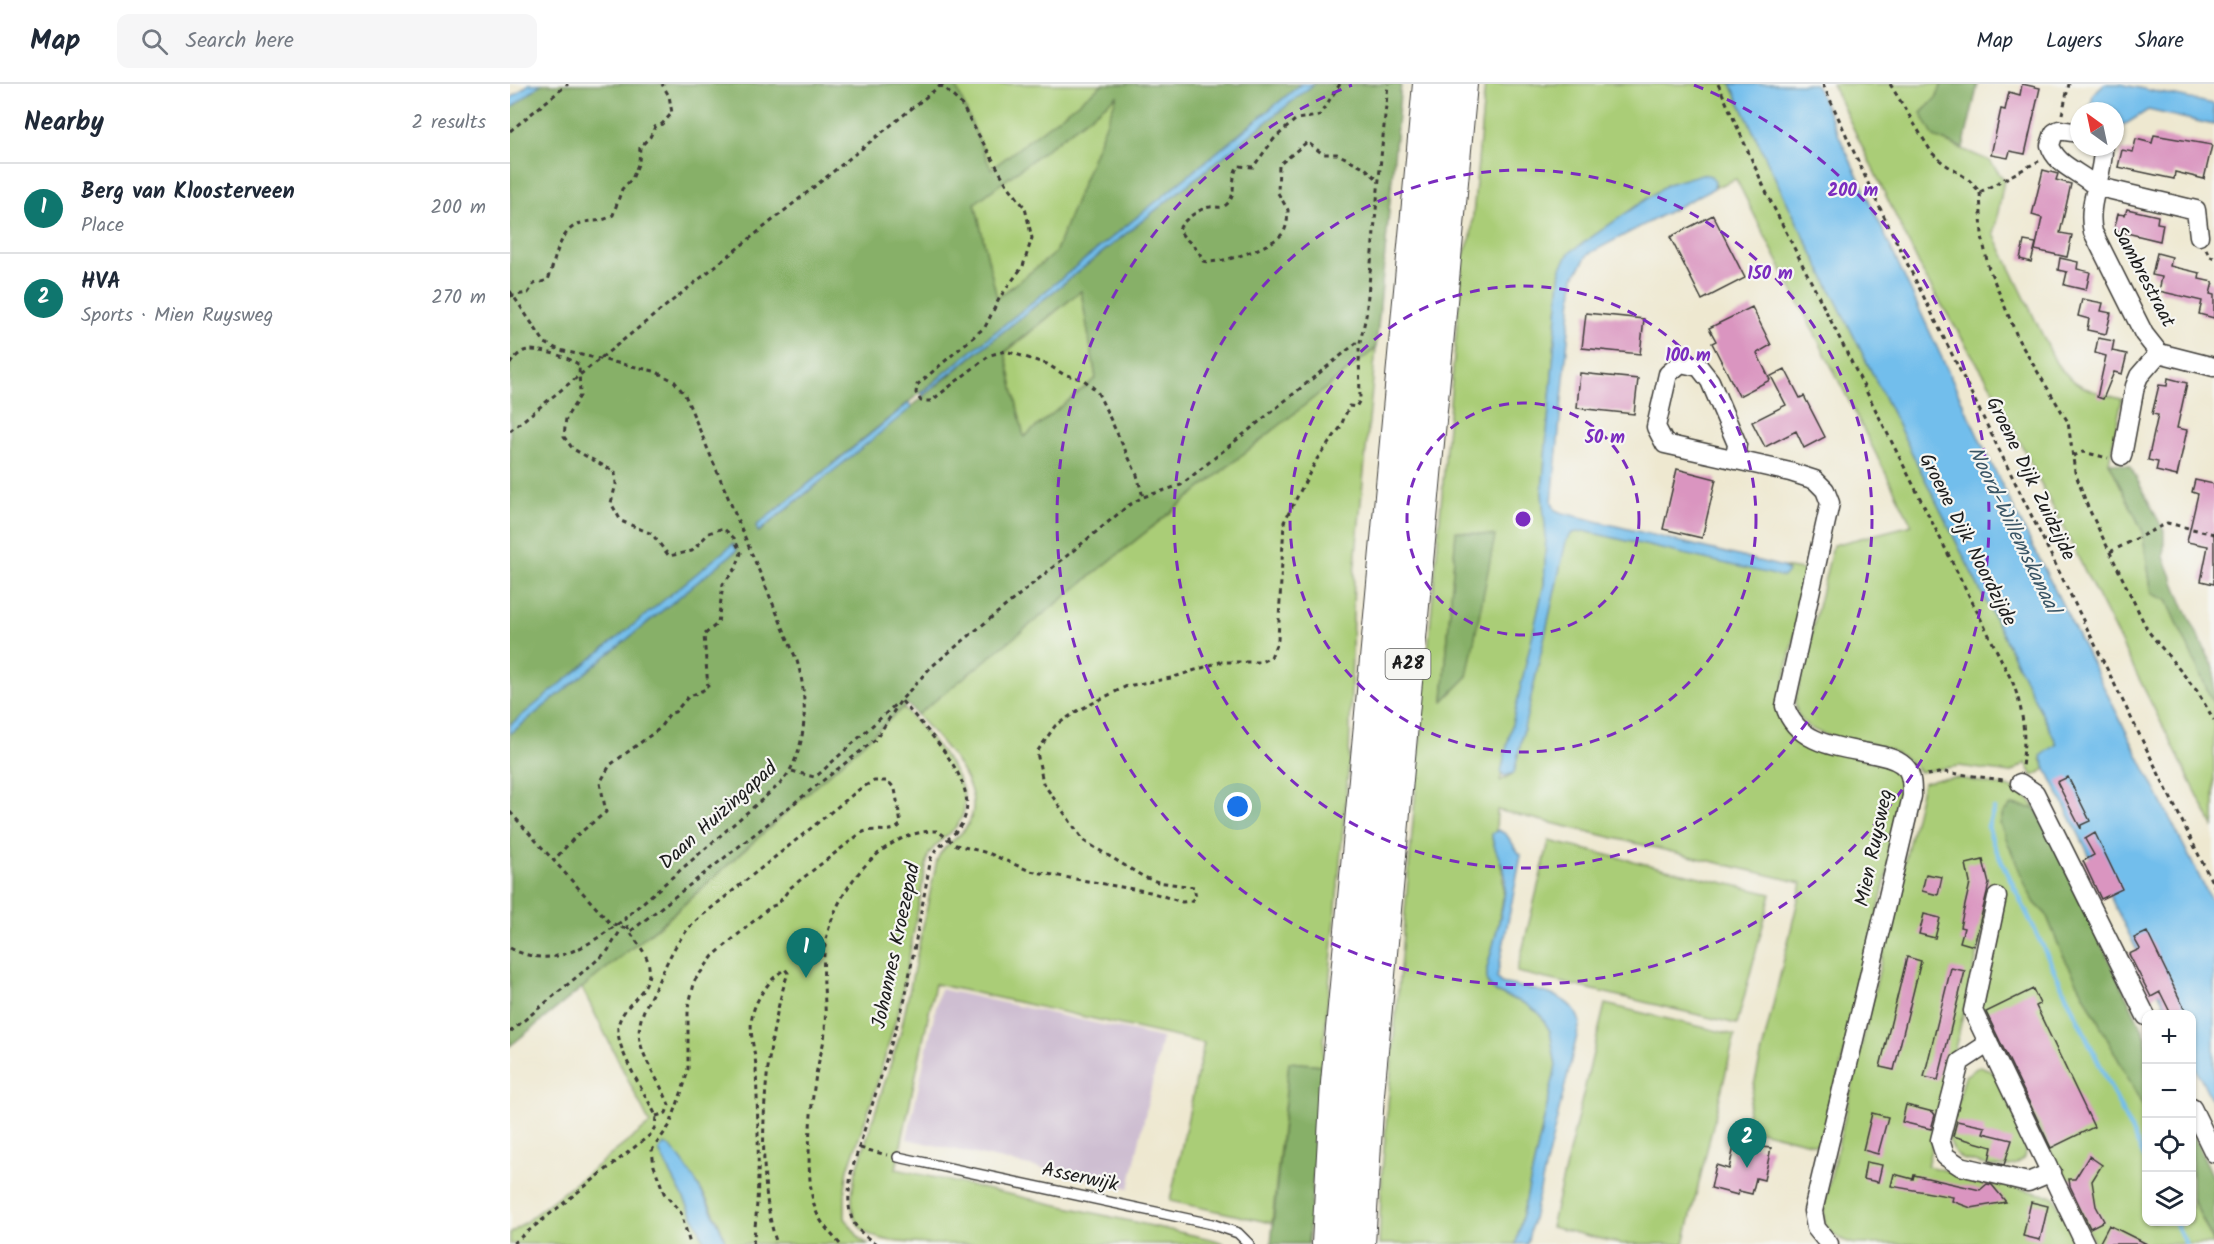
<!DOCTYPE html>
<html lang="en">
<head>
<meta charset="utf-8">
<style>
  body { margin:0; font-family:Kalam,sans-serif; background:#f6f6f7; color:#1f2937 }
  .controls { position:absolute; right:18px; bottom:18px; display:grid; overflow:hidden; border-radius:12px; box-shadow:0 2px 4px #0004 }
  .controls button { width:54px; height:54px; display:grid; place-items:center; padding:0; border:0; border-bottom:2px solid #e0e1e3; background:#fff; color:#1f2937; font:30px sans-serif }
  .compass { position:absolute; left:1560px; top:18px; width:54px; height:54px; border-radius:50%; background:#fff; box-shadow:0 2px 4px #0004; rotate:327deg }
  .you { position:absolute; left:728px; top:723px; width:21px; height:21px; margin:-15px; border:4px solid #fff; border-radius:50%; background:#1a73e8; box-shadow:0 0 0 9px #1a73e833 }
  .badge { display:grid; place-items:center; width:39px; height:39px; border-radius:50%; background:#0f766e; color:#fff; font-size:20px; font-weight:700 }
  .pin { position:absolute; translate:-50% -50px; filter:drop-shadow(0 2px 3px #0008) }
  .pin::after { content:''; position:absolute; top:32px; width:21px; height:18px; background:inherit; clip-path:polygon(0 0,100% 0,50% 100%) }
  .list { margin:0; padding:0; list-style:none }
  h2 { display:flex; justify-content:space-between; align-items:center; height:78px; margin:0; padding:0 24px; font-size:26px }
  h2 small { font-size:20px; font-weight:400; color:#747a83 }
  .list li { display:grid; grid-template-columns:39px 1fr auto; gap:18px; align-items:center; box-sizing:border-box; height:90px; padding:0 24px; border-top:2px solid #e0e1e3 }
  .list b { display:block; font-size:22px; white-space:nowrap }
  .list p { margin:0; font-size:20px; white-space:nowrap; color:#747a83 }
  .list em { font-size:20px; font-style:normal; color:#747a83 }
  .icon { flex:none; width:33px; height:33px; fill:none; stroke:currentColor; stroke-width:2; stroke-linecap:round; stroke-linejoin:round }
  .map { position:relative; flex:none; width:1704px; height:1160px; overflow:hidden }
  header { display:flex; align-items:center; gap:36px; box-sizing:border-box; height:84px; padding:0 30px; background:#fff; border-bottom:2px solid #e0e1e3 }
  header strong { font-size:28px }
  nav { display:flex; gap:33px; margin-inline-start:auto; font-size:21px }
  .search { width:420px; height:54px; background:#f6f6f7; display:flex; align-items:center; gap:15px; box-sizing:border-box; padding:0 21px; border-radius:12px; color:#747a83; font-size:22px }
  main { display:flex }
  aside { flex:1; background:#fff }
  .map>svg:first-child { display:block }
  .industrial { fill:#cebed1 }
  .green { fill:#aacd77; stroke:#63744a; stroke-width:1.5; fill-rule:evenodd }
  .forest { fill:#87b068; stroke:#526642; stroke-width:1.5; fill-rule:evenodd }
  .water { fill:#72beec; stroke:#476d84; stroke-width:1.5 }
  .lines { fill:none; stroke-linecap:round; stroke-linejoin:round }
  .stream { stroke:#72beec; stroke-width:4.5 }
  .building { fill:#da95c0 }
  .service-casing { stroke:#3c3b37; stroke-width:12 }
  .minor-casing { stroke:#3c3b37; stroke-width:21 }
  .motorway-casing { stroke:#3c3b37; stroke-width:34 }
  .path { stroke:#3c3b37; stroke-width:3; stroke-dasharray:4.5 4.5; stroke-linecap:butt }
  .service { stroke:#fff; stroke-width:9 }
  .minor { stroke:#fff; stroke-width:18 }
  .motorway { stroke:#fff; stroke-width:32 }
  .ring { fill:none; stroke:#7b2cbf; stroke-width:3; stroke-dasharray:10 8 }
  .labels { text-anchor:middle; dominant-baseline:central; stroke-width:4.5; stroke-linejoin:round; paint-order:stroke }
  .shield { fill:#f6f6f2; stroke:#5d5d5c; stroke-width:1.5 }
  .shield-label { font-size:18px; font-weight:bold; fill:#1c1c1c }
  .street-label { font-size:20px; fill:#1c1c1c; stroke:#f6f6f2 }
  .water-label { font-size:21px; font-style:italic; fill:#3a5565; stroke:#f6f6f2 }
  .centre { fill:#7b2cbf; stroke:#f6f6f2; stroke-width:3 }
  .ring-label { font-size:18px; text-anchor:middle; font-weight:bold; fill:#7b2cbf; stroke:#f6f6f2; stroke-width:4.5; stroke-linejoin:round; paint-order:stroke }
</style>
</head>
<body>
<header>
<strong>Map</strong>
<div class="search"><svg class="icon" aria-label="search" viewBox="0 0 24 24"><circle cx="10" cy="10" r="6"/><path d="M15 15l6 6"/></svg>Search here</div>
<nav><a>Map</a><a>Layers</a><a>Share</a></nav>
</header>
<main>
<aside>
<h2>Nearby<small>2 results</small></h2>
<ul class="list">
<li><span class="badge">1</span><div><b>Berg van Kloosterveen</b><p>Place</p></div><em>200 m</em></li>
<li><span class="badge">2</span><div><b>HVA</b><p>Sports · Mien Ruysweg</p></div><em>270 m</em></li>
</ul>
</aside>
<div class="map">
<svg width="1704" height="1160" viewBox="0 0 1704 1160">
  <rect width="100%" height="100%" fill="#f6f6f2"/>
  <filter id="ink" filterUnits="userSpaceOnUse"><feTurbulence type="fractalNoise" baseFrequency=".0167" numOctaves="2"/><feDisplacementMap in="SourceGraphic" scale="12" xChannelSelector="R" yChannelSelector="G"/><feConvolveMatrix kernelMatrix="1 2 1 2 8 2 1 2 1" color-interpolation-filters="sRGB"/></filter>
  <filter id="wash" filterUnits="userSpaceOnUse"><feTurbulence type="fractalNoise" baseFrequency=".008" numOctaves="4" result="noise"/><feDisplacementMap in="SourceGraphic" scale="24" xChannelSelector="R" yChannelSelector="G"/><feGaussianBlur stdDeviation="1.35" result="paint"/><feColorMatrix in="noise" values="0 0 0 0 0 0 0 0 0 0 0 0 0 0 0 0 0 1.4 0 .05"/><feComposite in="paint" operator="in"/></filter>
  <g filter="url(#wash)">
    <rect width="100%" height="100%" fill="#eee8d0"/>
    <!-- industrial -->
    <path class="industrial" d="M430 905 652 954 619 1104 397 1055Z"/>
    <!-- green -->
    <path class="green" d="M445 0H593L481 86Z
      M975 0H1221L1269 102 1547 660 1531 675 1536 685 1523 692 1516 679 1500 689 1449 682 1410 688C1398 674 1384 666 1366 661 1338 653 1288 656 1285 618L1323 461 1402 441 1226 95 1204 104 1206 101 1192 91 1158 100 1059 169 1051 184 1032 409 1036 452 1034 501 990 697 1004 689 1056 457 1062 449 1074 447 1272 492 1278 487 1273 483 1298 487 1268 627C1274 642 1280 651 1294 660L1374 680C1387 687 1393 695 1396 710L1312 1062 1234 1043 1292 799 987 726 986 747 982 755C1005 802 988 838 977 885V899L985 908 1014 919 1030 930 1040 947 1046 982 1006 1160H869L872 1088 953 172 961 153ZM946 448 957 593 933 617V616Z
      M1322 0H1432L1426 14 1411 29 1424 53 1480 77 1494 96 1484 150 1546 279C1567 305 1580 307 1612 315L1599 378 1632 446 1642 510 1657 516 1704 621V744L1487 312 1416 195Z
      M608 11 545 169 487 215 465 119Z
      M571 207 586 294 514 353 495 269Z
      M866 264 844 490 839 677 812 981 779 978 762 1139 660 1117 694 959 425 900 386 1085 705 1156 715 1160H417C362 1157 330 1154 346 1088L390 951 427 776C433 760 449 755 457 742 481 706 429 656 407 631Z
      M393 623C414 648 467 697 452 733 445 750 426 756 418 772L390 921 362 1017 338 1085 335 1105V1134L350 1155 358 1160H216C207 1125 182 1092 161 1063L149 1067 188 1141 195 1160H0V1150L140 1040 72 904 156 837Z
      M1449 694 1512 706 1526 725 1501 721 1525 819 1536 830 1551 867 1636 1028V1138H1682V1114L1704 1160H1585L1470 925 1482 809 1417 1082 1544 1113 1568 1160H1345C1324 1155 1311 1145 1314 1122L1413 699 1426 695Z
      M1039 757 1261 810 1227 940 1007 888Z
      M1095 920 1225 951 1174 1160H1112L1041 1143Z
      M1470 982 1480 986 1486 992 1517 1057 1514 1074C1499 1091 1471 1079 1452 1075L1445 1069 1438 1053 1455 992Z"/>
    <!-- forest -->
    <path class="forest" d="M31 0H445L481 85 593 0H791L246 442 249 448 474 263 804 0H891L866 264 407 631 397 620 155 837 0 962V650L227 466 223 460 0 641V25ZM607 12 545 169 487 214 465 119ZM571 207 586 294 514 353 495 268Z
      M1432 0H1468L1453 64 1424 53 1411 29 1426 14Z
      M1599 378 1620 382 1654 447V473L1674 523 1704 584V621L1657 516 1642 510 1632 446Z
      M946 447 985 452 957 593 933 617Z
      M1501 721 1526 725 1636 953V1028L1551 867 1536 830 1525 819 1518 807 1490 740 1493 729Z
      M779 978 812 981 798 1160H761Z
      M1682 1048 1704 1095V1158L1682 1114Z"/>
    <!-- water -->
    <path class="water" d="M19 0H31L0 25V15Z
      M791 0H804L412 312V309L436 288Z
      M1221 0H1305L1475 367 1704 822V1021L1682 976V930H1659L1536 685 1531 672 1547 660 1269 102Z
      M1594 0H1610L1704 20V41L1638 26 1611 43H1605V27H1580L1583 10Z
      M1192 90 1201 92 1205 98 1204 104 1078 170 1064 193 1042 418 1045 426 1053 429 1273 483 1278 487 1273 493 1074 447 1062 449 1056 457 1004 689 994 692 991 688 1034 501 1036 452 1032 409 1051 184 1059 169 1158 100Z
      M399 319 401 324 248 448 246 442Z
      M223 460 227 466 0 650V641Z
      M988 746 996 750 1011 772 987 893 991 899C1017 905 1063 907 1070 939L1017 1160H1006L1046 982 1040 947 1030 930 1014 919 985 908 977 899V885C983 858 997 818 995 791 993 777 981 763 982 750Z
      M154 1060C172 1066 211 1140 216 1160H195L188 1141 149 1067Z"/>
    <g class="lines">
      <!-- stream -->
      <path class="stream" d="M1484 725 1478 742 1483 759 1636 1077
        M1665 1138 1676 1160"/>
    </g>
    <g id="blocks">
      <!-- building -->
      <path class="building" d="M1512 0 1530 4 1515 70 1500 67 1498 74 1481 71 1491 25 1495 26 1499 8 1510 11Z
        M1644 51 1702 61 1694 95 1665 88 1664 95 1608 83 1612 66 1623 68 1626 55 1642 59Z
        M1533 86 1548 90 1546 96 1561 100 1550 149 1562 151 1557 173 1525 166 1532 134 1522 131Z
        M1617 125 1648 132 1647 139 1653 140 1650 157 1604 146 1608 130 1615 131Z
        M1203 131 1235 194 1192 216 1160 153Z
        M1514 157 1526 159 1521 178 1510 175Z
        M1647 169 1662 173 1660 182 1690 189 1689 195 1703 198 1700 210 1704 211V234L1689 230 1692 217 1649 207 1652 193 1642 191Z
        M1550 174 1568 178 1567 185 1580 188 1576 206 1554 201 1557 188 1548 186Z
        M1572 215 1593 219 1591 227 1601 229 1596 250 1577 246 1579 235 1568 232Z
        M1242 223 1261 261 1247 269 1260 296 1229 312 1202 259 1206 257 1199 244Z
        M1076 229 1134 235 1130 270 1072 264Z
        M1588 254 1604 257 1602 267 1617 270 1612 290 1604 288 1593 315 1587 313 1596 272 1585 269Z
        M1275 285 1290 314 1294 312 1315 353 1294 364 1286 347 1255 363 1242 338 1276 321 1261 292Z
        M1070 289 1128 295 1124 330 1067 324Z
        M1658 294 1677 299 1667 344 1677 346 1667 392 1646 387 1648 378 1638 376 1648 331 1642 330 1649 301 1657 302Z
        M1167 385 1206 395 1192 454 1153 445Z
        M1685 396 1704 400V500L1691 497 1698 462 1677 458 1688 410 1682 408Z
        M1558 693 1580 737 1571 741V745L1547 698Z
        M1585 749 1612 805 1591 815 1573 777 1584 771 1575 755Z
        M1473 776 1479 800 1464 862 1450 858 1454 844 1450 843 1460 799 1456 780Z
        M1416 790 1432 793 1428 811 1412 807Z
        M1414 830 1430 834 1425 854 1409 850Z
        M1637 848 1675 926 1666 930H1661L1650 908 1641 913 1619 870 1630 865 1624 854Z
        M1397 873 1411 877 1384 986 1370 983Z
        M1441 884 1455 887 1428 996 1414 993Z
        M1523 905 1530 920 1526 922 1584 1043 1541 1064 1476 928Z
        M1396 1021 1423 1028 1425 1031 1421 1045 1392 1038Z
        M1362 1029 1378 1033 1368 1070 1353 1066Z
        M1447 1037 1475 1043 1473 1049 1502 1056 1494 1081 1479 1077 1482 1063 1443 1052Z
        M1226 1054 1241 1057 1240 1062 1261 1064 1254 1096 1246 1094 1242 1110 1229 1107 1228 1111 1201 1104 1206 1081 1219 1085Z
        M1579 1072 1592 1081 1582 1097 1586 1122 1594 1137 1580 1144 1560 1102 1559 1095H1565Z
        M1356 1078 1372 1081 1368 1098 1353 1095Z
        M1384 1090 1403 1095 1404 1091 1470 1106 1477 1100 1482 1101 1496 1118 1461 1124 1442 1117 1443 1113 1381 1102Z
        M1521 1118 1538 1122 1530 1156 1513 1152Z
        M1599 1141 1637 1160H1589Z"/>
    </g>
  </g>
  <g filter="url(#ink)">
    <use href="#blocks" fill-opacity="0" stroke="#3c3b37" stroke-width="1.5"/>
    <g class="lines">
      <!-- service casing -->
      <g class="service-casing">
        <path id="service" d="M388 1073 702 1140 728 1149 739 1160"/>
      </g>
      <!-- minor casing -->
      <g class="minor-casing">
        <path id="minor" d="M1569 49 1549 46 1544 49 1540 61C1546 82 1571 88 1585 102L1686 126 1689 152
          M1593 63C1594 93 1576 118 1583 148L1634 250 1649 269 1704 283
          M1612 372 1625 302 1629 292 1649 269
          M1225 376 1227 360 1200 297 1189 283 1171 279 1158 290 1146 343 1155 360 1280 388 1305 396 1315 406 1320 419 1275 622C1287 662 1332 663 1368 671 1378 673 1390 676 1397 685 1402 692 1402 703 1402 712L1303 1127 1306 1144 1319 1160
          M1510 699 1525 709 1636 932
          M1487 813 1463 927 1575 1160
          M1479 959 1450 978 1430 1056 1435 1072 1450 1082 1518 1098 1542 1088
          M1682 1024 1704 1069"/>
      </g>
      <!-- motorway casing -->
      <g class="motorway-casing">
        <path id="motorway" d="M818 1160 827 999 919 0
          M849 1160 858 1010 951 0"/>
      </g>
      <!-- path -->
      <path class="path" d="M430 0 451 20 496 99 515 124 522 154 513 182 490 213 475 243 407 301 406 309 411 317H421L480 271 496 267 537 280 553 290 574 296 587 307 627 391 633 413
        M830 0 809 32 786 35 764 55 743 83 728 82C720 93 727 110 718 119 712 126 707 122 700 123 690 124 673 136 669 145 675 159 687 159 693 177 709 182 764 162 773 149 777 143 778 133 778 126L768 109 769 81 797 58 813 70H827L854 83 868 96
        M1208 0 1258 112 1503 599C1514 629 1516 652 1512 683
        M1313 0 1363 110 1704 802
        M1380 0 1422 69 1433 79 1458 95 1470 108 1472 152 1478 182 1509 257 1558 338 1565 388 1577 421 1638 547 1687 607 1704 636
        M1552 30 1559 0
        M0 47 58 0
        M1470 108 1529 77
        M1696 165 1700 173 1704 174
        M0 207 35 259 49 266 144 287 164 297 175 311 287 577C299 616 298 669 270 700L115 834C117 852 137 864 139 883 142 909 111 920 108 943 106 967 136 1010 146 1032L145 1043 140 1051 2 1160
        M0 212 18 209 24 200 38 196C46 176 48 143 75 138 87 136 92 138 103 131L112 105 122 95 129 78 130 63 140 53 145 43 152 40 162 29 159 12 152 0
        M0 280C3 275 9 269 14 267 25 263 61 273 69 281L70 312 56 334 54 353 63 365 105 388 106 400 101 419 111 437 142 450 159 472 182 467 199 449 213 444 224 454 231 469 226 484 213 500 208 539 194 551 198 604 178 613 165 628 160 629 149 645 100 681 90 699 96 728 66 752 43 777
        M0 347 431 1
        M1563 372 1573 368 1598 374
        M1600 468 1657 439 1704 450
        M282 687 304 693 309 690 387 619
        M1417 691 1434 688 1493 696
        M0 728 99 838 119 846
        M121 847 366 655 391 616 421 583 619 421 633 413 671 401 850 256
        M0 864C45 888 79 860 115 835
        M0 948 97 868 112 844
        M146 1032 156 1029 159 1021C151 999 135 980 130 957 126 935 138 919 147 900 159 874 167 854 189 834L351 704 364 697H378L385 705 391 740C382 752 364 742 351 749L280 804 268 820 260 823 203 872 185 896 178 924V985L174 1001 160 1041 142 1066 144 1082 154 1109 171 1129 180 1160
        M350 1064 377 1071
        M243 1160C251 1102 248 1042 246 984 245 963 237 946 244 925 250 909 261 894 275 885L278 889C254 958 243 1091 267 1160
        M330 1160C321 1150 311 1140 306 1127 294 1095 300 1026 306 991 308 977 314 962 315 947 317 917 310 885 316 856 326 805 373 745 428 747L446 761 478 769 520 787 640 808 672 818 681 817 686 813 684 803 648 798 634 793 574 757 533 699 527 668 545 642 569 626 617 602 661 594 710 578H751L761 573 768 556 774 438 807 375 830 344 839 322 846 323 850 316 849 263 856 232 878 0
        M367 1160C335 1142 337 1122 341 1089L395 915 421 774C428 760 443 754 451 741 476 702 414 644 391 616"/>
      <!-- service -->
      <use href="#service" class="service"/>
      <!-- minor -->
      <use href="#minor" class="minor"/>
      <!-- motorway -->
      <use href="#motorway" class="motorway"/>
    </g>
  </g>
  <!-- distance rings -->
  <g class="ring">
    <circle cx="1013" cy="435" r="116"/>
    <circle cx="1013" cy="435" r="233"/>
    <circle cx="1013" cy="435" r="349"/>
    <path d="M1184 1A466 466 0 1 1 842 1"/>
  </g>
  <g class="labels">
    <!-- shield labels -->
    <rect class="shield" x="875.5" y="565" width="45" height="30" rx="4.5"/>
    <g class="shield-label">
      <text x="898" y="580">A28</text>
    </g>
    <!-- street labels -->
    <g class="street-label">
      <text transform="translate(1633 193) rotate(62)">Sambrestraat</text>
      <text transform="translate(1520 395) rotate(64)">Groene Dijk Zuidzijde</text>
      <text transform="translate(1457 456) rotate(63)">Groene Dijk Noordzijde</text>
      <text transform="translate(209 732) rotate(-42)">Daan Huizingapad</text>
      <text transform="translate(1365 764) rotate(-78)">Mien Ruysweg</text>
      <text transform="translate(387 862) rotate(-78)">Johannes Kroezepad</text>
      <text transform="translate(570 1094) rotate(12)">Asserwijk</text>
    </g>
    <!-- water labels -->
    <g class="water-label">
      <text transform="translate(1503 446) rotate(64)">Noord-Willemskanaal</text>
    </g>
  </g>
  <circle cx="1013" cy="435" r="9" class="centre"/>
  <g class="ring-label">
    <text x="1343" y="112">200 m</text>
    <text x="1260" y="195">150 m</text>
    <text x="1178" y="277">100 m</text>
    <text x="1095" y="359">50 m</text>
  </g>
</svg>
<div class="controls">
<button>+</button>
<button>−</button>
<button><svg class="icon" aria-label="locate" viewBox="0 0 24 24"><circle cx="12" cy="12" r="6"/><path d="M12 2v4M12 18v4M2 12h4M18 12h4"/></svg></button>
<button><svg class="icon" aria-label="layers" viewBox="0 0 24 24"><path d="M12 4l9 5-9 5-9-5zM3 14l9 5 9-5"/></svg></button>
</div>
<svg class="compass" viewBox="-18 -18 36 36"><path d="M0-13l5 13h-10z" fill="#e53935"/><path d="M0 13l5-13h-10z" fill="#747a83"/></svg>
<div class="you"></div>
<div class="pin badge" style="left:296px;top:894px">1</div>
<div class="pin badge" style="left:1237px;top:1084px">2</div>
</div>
</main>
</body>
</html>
